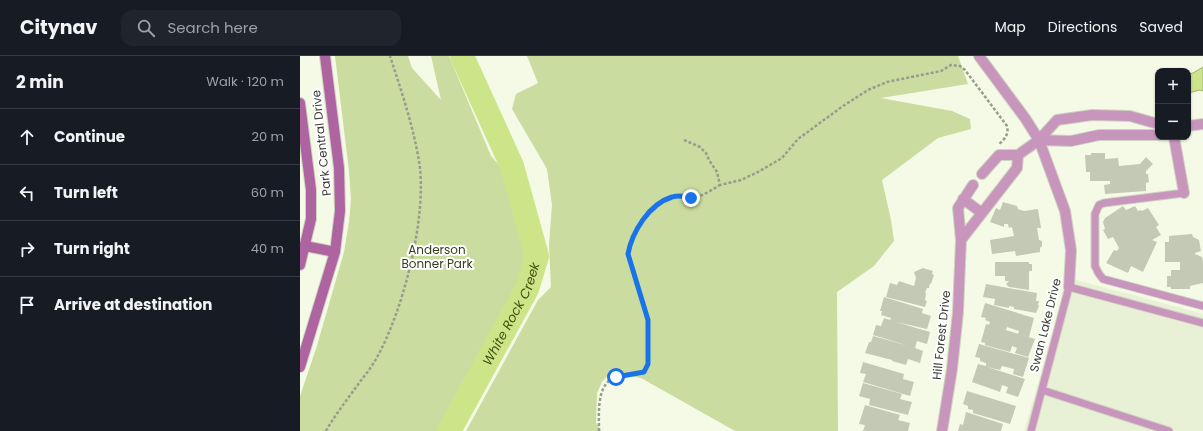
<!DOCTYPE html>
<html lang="en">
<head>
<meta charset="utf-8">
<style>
  body { margin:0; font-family:Poppins,sans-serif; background:#20242c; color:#f1f3f6 }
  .controls { position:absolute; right:12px; top:12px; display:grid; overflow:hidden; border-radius:8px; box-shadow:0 1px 3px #0004 }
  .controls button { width:36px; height:36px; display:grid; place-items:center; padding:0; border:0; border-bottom:1px solid #363941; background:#171b24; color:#f1f3f6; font:20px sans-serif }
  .stop { position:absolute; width:12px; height:12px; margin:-9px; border:3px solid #1a73e8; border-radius:50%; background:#fff }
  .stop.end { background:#1a73e8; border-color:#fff; box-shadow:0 1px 4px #0008 }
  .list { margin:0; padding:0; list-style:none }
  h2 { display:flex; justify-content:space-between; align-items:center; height:52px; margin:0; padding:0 16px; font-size:17px }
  h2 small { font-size:13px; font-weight:400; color:#9ea1a6 }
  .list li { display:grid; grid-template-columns:26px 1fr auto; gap:12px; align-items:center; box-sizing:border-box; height:56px; padding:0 16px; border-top:1px solid #363941 }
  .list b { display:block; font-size:15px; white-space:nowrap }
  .list em { font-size:13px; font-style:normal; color:#9ea1a6 }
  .icon { flex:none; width:22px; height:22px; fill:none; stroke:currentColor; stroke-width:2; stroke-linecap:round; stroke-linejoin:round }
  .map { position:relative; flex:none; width:903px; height:375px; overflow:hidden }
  header { display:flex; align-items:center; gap:24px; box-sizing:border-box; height:56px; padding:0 20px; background:#171b24; border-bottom:1px solid #363941 }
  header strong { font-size:19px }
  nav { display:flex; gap:22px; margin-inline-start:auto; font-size:14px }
  .search { width:280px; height:36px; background:#20242c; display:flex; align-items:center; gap:10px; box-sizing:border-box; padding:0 14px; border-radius:12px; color:#9ea1a6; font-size:15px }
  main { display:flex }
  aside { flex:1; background:#171b24 }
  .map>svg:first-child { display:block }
  .built { fill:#e8f0d5 }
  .green { fill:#cbdca0 }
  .water { fill:#cde589; stroke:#a1b270 }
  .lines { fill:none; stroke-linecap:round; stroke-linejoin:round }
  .river { stroke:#cde589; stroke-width:24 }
  .building { fill:#c3c9b5 }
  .lane-casing { stroke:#cfd4c2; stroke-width:9 }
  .street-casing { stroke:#cfd4c2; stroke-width:12 }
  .secondary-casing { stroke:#cfd4c2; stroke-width:12 }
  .path { stroke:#989c8e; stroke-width:2.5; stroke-dasharray:3 2; stroke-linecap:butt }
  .lane { stroke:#c895bd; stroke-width:7 }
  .street { stroke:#c895bd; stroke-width:10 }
  .secondary { stroke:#ae64a0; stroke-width:10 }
  .route { stroke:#1a73e8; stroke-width:5 }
  .labels { text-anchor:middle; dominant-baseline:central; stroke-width:4; stroke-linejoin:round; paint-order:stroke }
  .street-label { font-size:12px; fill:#3a3c34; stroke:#fff }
  .park-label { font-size:12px; fill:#353e18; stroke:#fff }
  .water-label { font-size:13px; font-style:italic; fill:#43510e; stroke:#fff }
</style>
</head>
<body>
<header>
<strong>Citynav</strong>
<div class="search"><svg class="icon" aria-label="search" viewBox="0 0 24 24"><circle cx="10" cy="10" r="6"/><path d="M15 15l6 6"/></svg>Search here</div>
<nav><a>Map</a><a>Directions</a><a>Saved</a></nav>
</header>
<main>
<aside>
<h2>2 min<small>Walk · 120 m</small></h2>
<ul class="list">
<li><svg class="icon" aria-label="ahead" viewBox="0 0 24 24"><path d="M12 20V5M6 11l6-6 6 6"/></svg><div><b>Continue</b></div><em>20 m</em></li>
<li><svg class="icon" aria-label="left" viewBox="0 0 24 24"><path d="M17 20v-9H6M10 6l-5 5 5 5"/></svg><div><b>Turn left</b></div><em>60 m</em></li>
<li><svg class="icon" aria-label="right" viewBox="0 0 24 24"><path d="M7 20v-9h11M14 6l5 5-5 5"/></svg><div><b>Turn right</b></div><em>40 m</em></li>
<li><svg class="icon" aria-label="arrive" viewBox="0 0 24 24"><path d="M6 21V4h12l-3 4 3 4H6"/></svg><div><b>Arrive at destination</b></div></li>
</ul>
</aside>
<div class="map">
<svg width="903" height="375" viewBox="0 0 903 375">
  <rect width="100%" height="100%" fill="#f4fae6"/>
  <!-- built -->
  <path class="built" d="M769 222 903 258V375H724Z"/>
  <!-- green -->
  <path class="green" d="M35 0H108L112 12 141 44 131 0H149L191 100 207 118 234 201 222 235 145 375H0V340L16 293 44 196 49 166 51 143 49 115Z
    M227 0H658L668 28 581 42 652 55 670 63 671 73 638 82 582 124 591 164 594 185 574 210 537 236 538 375H435L341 322 310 317 302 326 297 337 296 367 301 375H166L238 244 251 231 249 189 252 149 247 113 212 53 216 38 238 27Z"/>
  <!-- water -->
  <path class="water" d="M903 11V35L900 34 888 37V18L893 17Z"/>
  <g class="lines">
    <!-- river -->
    <path class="river" id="s1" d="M149 375 227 233 237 200 212 110 162 0"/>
  </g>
  <!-- building -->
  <path class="building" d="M791 97H805V103L818 102 819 110 840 108 846 101 853 108 846 115V118H848L849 126 846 127V135L805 138 804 129 810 128V125H790V116H786L785 99H791Z
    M703 146 717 150 718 153 724 155 738 153 741 172H737L739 184 742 185V190L740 192V196L716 200 715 195 692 198 690 184 714 180 712 171 709 172 708 168H704V171L690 166 696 152 700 154Z
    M823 150 826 154 835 150 838 155 841 154 842 155 848 152 859 169 856 171 861 179 852 184 857 186 843 216 831 210 828 217 806 207 814 194 817 195 819 192 813 181 808 183 803 174 805 173 803 166 805 162Z
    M892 178 893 181 899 184 901 195 895 197V198L902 201 903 206V227L890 230V233H871V231H867V220H871V214H880V206H865V186H869V180Z
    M695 206H729V208H732V215H729V234L709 231 706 228 709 225H705V220H695Z
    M623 212 633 215 632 218 634 219 631 228 630 227 629 232H627L625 237H626L625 244 627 245 625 251 586 241 590 227 597 229 599 225 614 230 616 222 614 216Z
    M686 228 737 237 736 245H739L738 249 739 250 736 257 714 253V251L709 250V252L694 249 695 243 683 241Z
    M584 241 623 253 622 257 631 260 627 273 596 266 630 276 627 288 617 285 615 292 623 295 620 307 608 303 606 309 592 305V304L565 297 569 286H571L573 280 609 290 573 279 576 269 581 270 584 262 590 264 591 262 581 259 582 255H580Z
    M685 247 734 262 729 281 718 278 719 275 707 271 706 274 689 269 690 266 685 264 686 262 681 261Z
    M686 268 735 283 728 301 715 297 717 292 712 290 710 296 685 289V287L681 286Z
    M679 288 729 302 723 321 713 318 714 313 702 310 700 314 687 311 725 323 718 341 706 337 708 331 702 329 700 336 672 326 678 308 686 310V307L680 305V302L675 301Z
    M563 306 604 318 603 323 614 326 610 340 563 326 566 318 560 317Z
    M563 327 602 338 600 343 612 346 608 359 569 349 570 343 559 340Z
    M667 335 716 350 710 368 673 357V354L668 353V350L663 348Z
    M565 349 600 359 598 364 610 367 608 375H563L565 369 559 368Z
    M666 356 703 368 701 375H658L660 368 663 369Z"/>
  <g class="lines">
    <!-- lane casing -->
    <g class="lane-casing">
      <path id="lane" d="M884 137 804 147 799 149 795 158V210L799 218 803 223 903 250
        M742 334 869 375
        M731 375 769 231 903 267"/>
    </g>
    <!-- street casing -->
    <g class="street-casing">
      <path id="street" d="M679 0 725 62 739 84 765 155 771 194 769 231
        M888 70 903 68
        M874 81 884 137
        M739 84 771 85 799 79H858
        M682 118 699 99H718L739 84 757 64 792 59 830 60 858 68
        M663 143 682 157
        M661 184 717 112 718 99
        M642 375 652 313 658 256 661 184 658 152 673 129"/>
    </g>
    <!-- secondary casing -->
    <g class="secondary-casing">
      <path id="secondary" d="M0 47 11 134V163L0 209
        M5 190 35 196
        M0 311 35 196 40 155 39 112 25 0"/>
    </g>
    <!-- path -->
    <path class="path" d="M384 84 400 91 406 97 409 104 417 116 420 129 441 124 458 116 482 102 498 83 543 50 568 34 587 26 641 15 651 9 660 10 665 14 707 70C709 78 705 83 699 88
      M26 375C36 357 50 340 62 323 67 317 72 310 76 303 103 256 128 159 119 105 113 69 101 34 90 0
      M299 375C299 358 296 327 316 321 325 318 335 317 344 316L348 308V264L328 197C332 175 349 149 371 141 379 138 387 143 395 141 403 140 413 133 420 129"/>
    <!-- lane -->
    <use href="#lane" class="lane"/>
    <!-- street -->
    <use href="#street" class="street"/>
    <!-- secondary -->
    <use href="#secondary" class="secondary"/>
  </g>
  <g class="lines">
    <!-- route -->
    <path class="route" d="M316 321 344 316 348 308V264L328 198C332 176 349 148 372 141 378 139 385 140 391 142"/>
  </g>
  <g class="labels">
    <!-- street labels -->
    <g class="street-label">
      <text transform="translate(21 87) rotate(-96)">Park Central Drive</text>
      <text transform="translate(745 269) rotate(-76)">Swan Lake Drive</text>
      <text transform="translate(641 279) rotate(-84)">Hill Forest Drive</text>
    </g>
    <!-- park labels -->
    <g class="park-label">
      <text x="137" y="193">Anderson<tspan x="137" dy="14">Bonner Park</tspan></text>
    </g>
    <!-- water labels -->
    <g class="water-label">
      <text stroke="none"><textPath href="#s1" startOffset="133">White Rock Creek</textPath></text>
    </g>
  </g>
</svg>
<div class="controls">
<button>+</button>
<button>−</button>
</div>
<div class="stop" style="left:316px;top:321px"></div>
<div class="stop end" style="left:391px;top:142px"></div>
</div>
</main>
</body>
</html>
